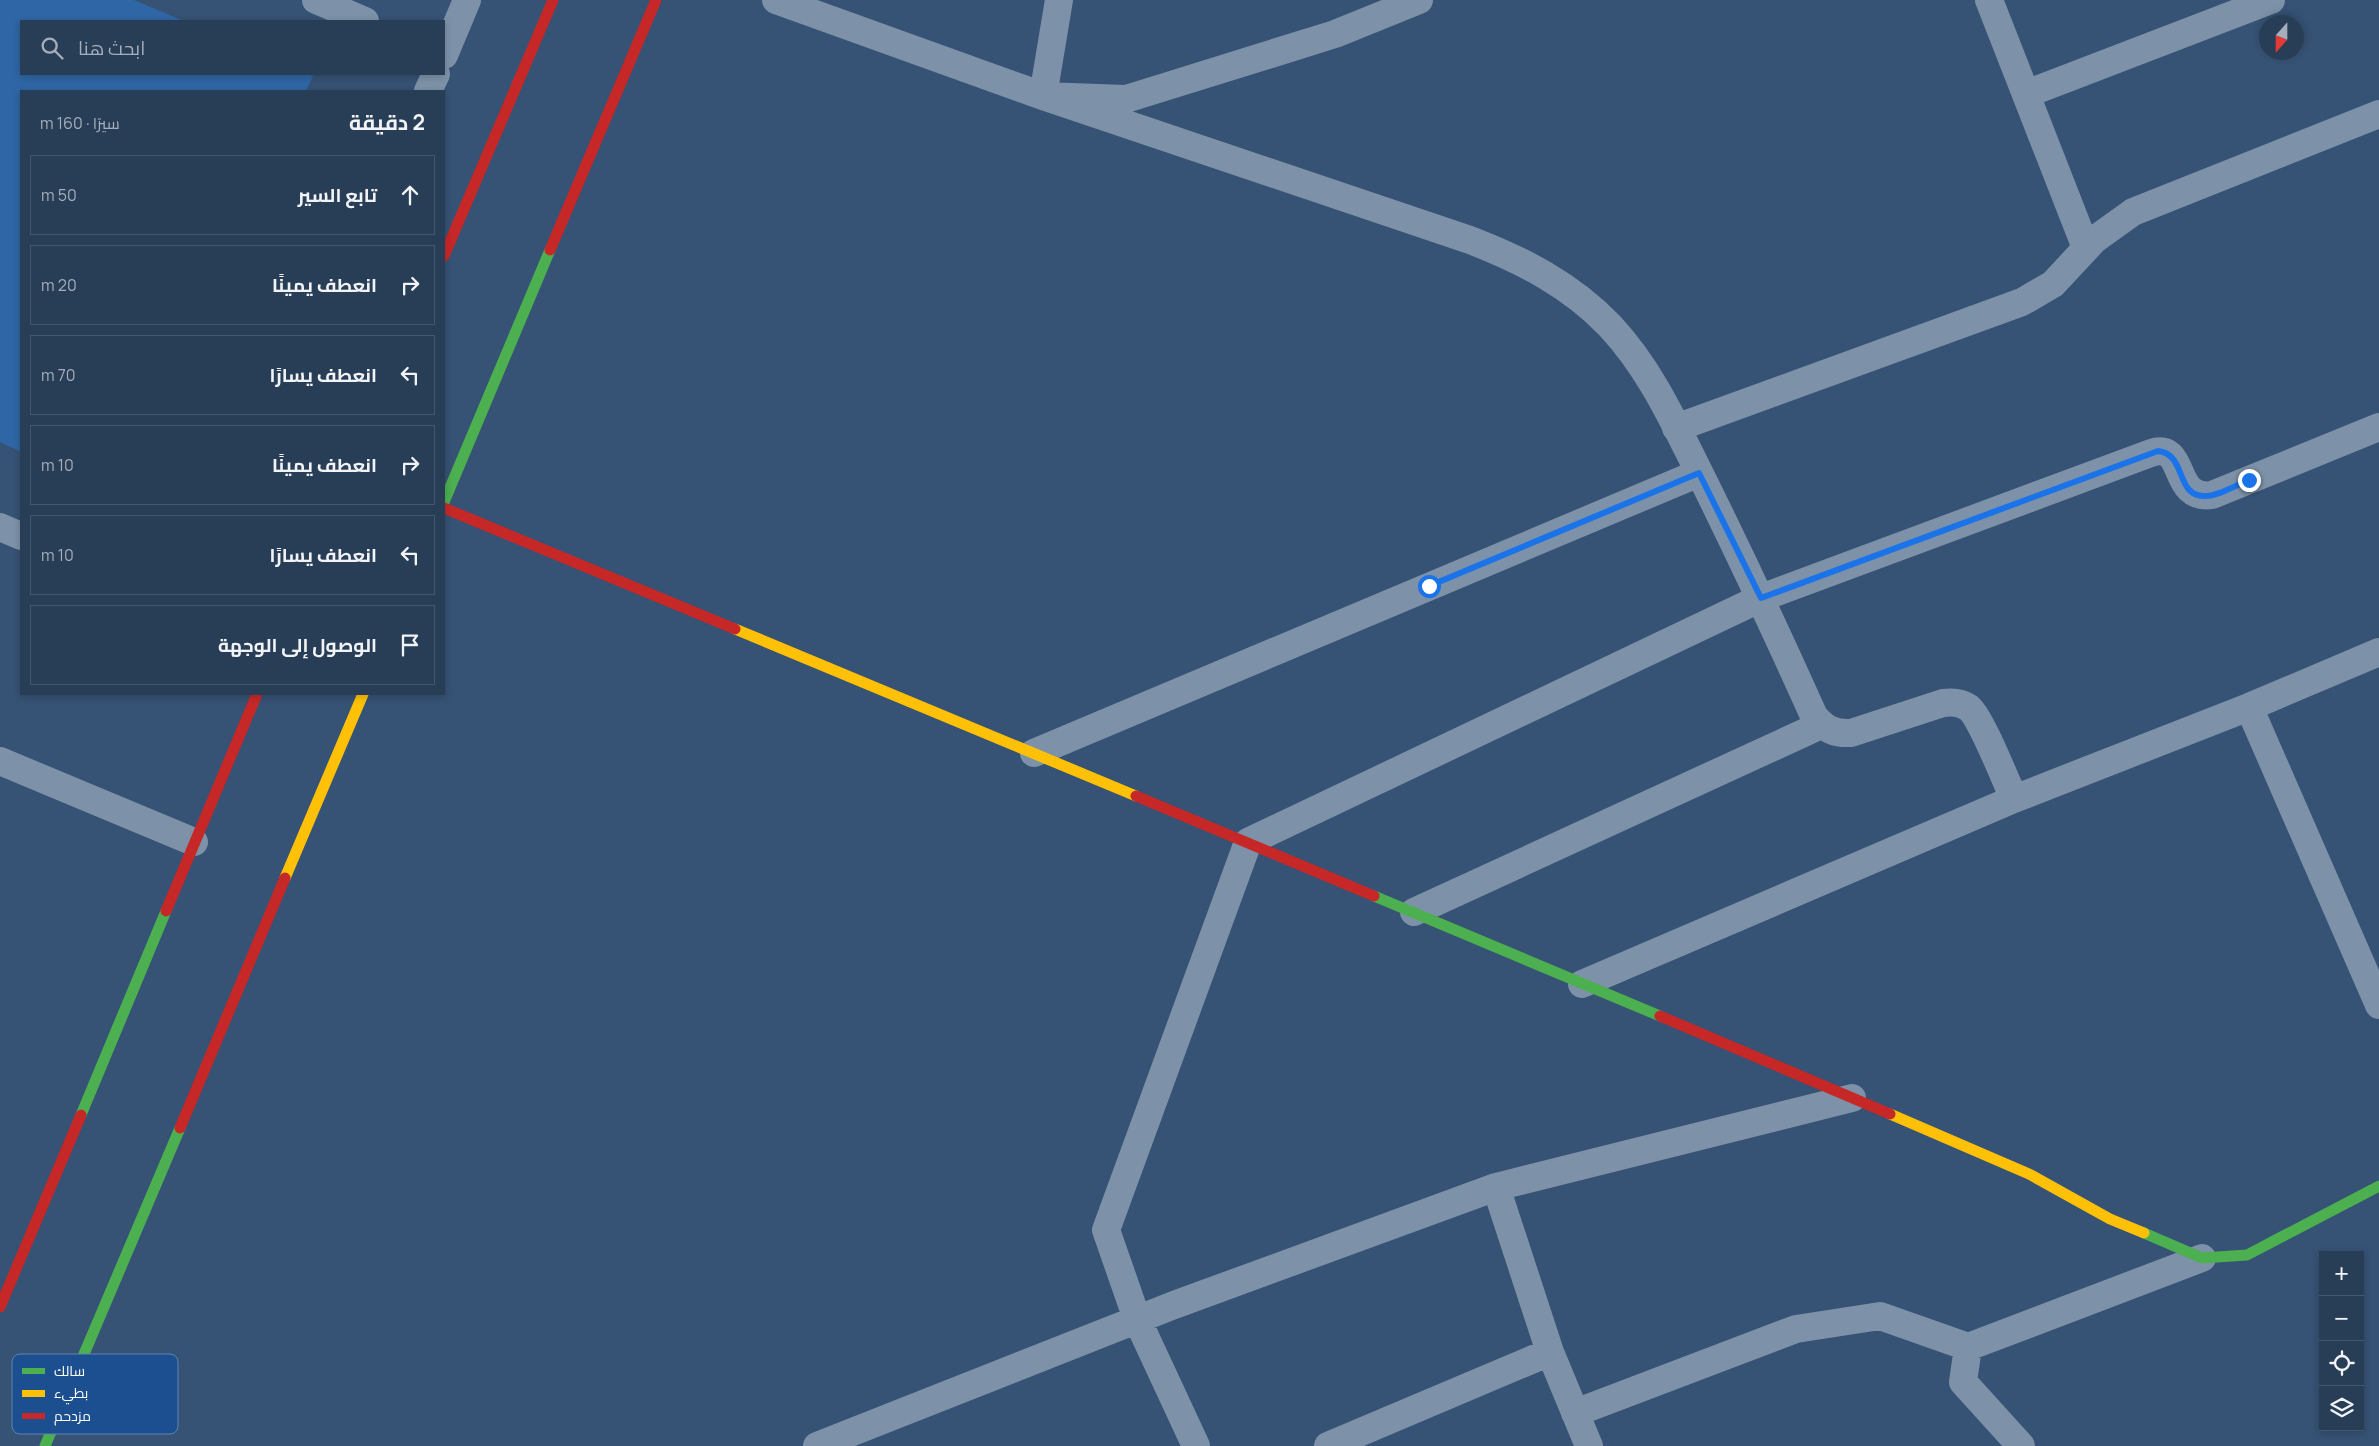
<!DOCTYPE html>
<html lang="ar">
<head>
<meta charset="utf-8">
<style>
  body { margin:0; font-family:Manrope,Cairo,sans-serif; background:#30455d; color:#f1f3f6; direction:rtl }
  .controls { position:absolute; right:15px; bottom:15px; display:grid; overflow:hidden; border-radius:0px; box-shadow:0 2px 8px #0003 }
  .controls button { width:45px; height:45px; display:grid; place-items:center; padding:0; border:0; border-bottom:1px solid #44576d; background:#283e57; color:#f1f3f6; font:25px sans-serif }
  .compass { position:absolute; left:2259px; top:15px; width:45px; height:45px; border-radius:50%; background:#283e57; box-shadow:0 2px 8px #0003; rotate:201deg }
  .stop { position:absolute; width:15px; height:15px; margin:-11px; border:4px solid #1a73e8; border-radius:50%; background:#fff }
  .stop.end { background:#1a73e8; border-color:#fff; box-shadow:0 1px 5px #0008 }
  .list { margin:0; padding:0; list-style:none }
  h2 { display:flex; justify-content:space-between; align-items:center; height:65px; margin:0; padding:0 20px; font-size:21px }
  h2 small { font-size:16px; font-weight:400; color:#a5aeba }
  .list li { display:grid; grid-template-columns:32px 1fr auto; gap:15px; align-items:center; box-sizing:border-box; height:80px; margin:0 10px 10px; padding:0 10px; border:1px solid #44576d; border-radius:0px }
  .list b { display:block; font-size:19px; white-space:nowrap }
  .list em { font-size:16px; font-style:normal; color:#a5aeba }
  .icon { flex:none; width:28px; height:28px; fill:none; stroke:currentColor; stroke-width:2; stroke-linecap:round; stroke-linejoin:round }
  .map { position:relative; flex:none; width:2379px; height:1446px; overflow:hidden; direction:ltr }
  .search { position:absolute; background:#283e57; box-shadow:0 2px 8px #0003; left:20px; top:20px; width:425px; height:55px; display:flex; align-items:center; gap:12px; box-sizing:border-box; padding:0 18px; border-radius:0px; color:#a5aeba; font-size:19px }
  .panel { position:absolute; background:#283e57; box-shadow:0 2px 8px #0003; left:20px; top:90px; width:425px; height:605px; border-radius:0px; direction:rtl }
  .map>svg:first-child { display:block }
  .green { fill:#2f66a5 }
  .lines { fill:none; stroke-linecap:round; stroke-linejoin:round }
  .street { stroke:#7d92a8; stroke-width:28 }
  .fast { stroke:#4caf50; stroke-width:11 }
  .slow { stroke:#ffc107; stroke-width:11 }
  .jam { stroke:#c62828; stroke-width:11 }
  .route { stroke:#1a73e8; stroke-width:6 }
  .key { fill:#1b4f8f; stroke:#5f84b1; stroke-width:1 }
  .key-label { font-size:14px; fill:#fff }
</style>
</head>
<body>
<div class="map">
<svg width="2379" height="1446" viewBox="0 0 2379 1446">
  <rect width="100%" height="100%" fill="#365274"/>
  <!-- green -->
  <path class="green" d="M0 0H134L184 21H21V74H308L313 76 306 91H21V452L0 442Z"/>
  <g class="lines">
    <!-- street -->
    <path class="street" d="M316 0 365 21
      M776 0 1043 96 1470 240C1522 260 1571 285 1610 326 1653 372 1677 429 1705 484 1743 561 1779 638 1814 716 1825 729 1834 734 1851 733L1943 703C1952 702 1960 702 1969 708 1981 718 2006 781 2014 799
      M1059 0 1043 96 1126 99 1335 34 1419 0
      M1989 0 2086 248
      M444 55 467 0
      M428 91 436 74
      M2026 94 2271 0
      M1676 428 2022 302 2053 284 2094 240 2133 212 2379 114
      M0 527 21 536
      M2249 707 2379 1005
      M1034 753 1699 473
      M0 761 194 842
      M1414 912 1821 725
      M1582 984 2014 799 2249 707 2379 652
      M1496 1187 1550 1352 1589 1446
      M1575 1413 1796 1329 1880 1316 1968 1347
      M817 1446 1174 1305 1496 1187 1852 1098
      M1196 1446 1137 1319 1106 1230 1248 842 1761 598 2151 453C2188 441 2170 501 2212 495L2379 427
      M1328 1446 1550 1352
      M2021 1446 1963 1382 1968 1347 2202 1258"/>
    <!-- fast -->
    <path class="fast" d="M444 502 550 250
      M1374 896 1660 1016
      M81 1115 166 911
      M2144 1233 2202 1258 2247 1255 2379 1186
      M45 1446 180 1128"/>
    <!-- slow -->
    <path class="slow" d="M735 629 1136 796
      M285 878 363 694
      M1890 1114 2029 1174 2110 1219 2144 1233"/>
    <!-- jam -->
    <path class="jam" d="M550 250 656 0
      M444 256 553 0
      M444 508 735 629
      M1136 796 1374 896
      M166 911 257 694
      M1660 1016 1890 1114
      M180 1128 285 878
      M0 1307 81 1115"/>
  </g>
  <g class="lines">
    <!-- route -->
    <path class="route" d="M1429 586 1699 473 1761 598 2158 451C2187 454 2175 497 2205 496 2219 496 2236 485 2249 480"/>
  </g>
  <!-- legend -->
  <rect x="12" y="1354" width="166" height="80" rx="8" class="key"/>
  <rect x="22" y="1368" width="23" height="6" fill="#4caf50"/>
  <rect x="22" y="1390" width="23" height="7" fill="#ffc107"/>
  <rect x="22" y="1413" width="23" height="6" fill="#c62828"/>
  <g class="key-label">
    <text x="54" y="1376">سالك</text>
    <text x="54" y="1398">بطيء</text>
    <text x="54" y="1421">مزدحم</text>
  </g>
</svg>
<div class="controls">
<button>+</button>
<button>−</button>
<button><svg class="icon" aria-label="locate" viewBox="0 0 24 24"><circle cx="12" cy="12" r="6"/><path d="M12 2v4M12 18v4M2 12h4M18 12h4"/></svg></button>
<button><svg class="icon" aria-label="layers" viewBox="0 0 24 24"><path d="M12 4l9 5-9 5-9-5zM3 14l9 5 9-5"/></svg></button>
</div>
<svg class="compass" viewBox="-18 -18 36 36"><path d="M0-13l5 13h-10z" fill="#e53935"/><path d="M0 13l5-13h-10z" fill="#a5aeba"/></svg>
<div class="stop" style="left:1429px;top:586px"></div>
<div class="stop end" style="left:2249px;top:480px"></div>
<div class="search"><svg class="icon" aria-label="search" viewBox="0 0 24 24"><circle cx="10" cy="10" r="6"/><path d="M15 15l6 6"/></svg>ابحث هنا</div>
<section class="panel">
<h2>2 دقيقة<small>سيرًا · 160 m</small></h2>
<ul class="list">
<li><svg class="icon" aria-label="ahead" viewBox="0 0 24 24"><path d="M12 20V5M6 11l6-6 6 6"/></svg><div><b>تابع السير</b></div><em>50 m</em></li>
<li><svg class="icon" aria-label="right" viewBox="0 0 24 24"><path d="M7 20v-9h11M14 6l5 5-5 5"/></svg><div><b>انعطف يمينًا</b></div><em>20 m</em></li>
<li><svg class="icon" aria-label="left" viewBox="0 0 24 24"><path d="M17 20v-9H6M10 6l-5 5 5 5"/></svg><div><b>انعطف يسارًا</b></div><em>70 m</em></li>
<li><svg class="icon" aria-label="right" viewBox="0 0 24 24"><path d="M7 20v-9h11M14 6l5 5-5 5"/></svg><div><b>انعطف يمينًا</b></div><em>10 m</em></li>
<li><svg class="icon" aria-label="left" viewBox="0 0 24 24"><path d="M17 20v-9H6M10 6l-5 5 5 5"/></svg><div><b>انعطف يسارًا</b></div><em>10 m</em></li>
<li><svg class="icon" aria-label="arrive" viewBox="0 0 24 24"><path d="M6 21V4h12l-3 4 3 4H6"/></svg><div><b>الوصول إلى الوجهة</b></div></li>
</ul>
</section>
</div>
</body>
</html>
